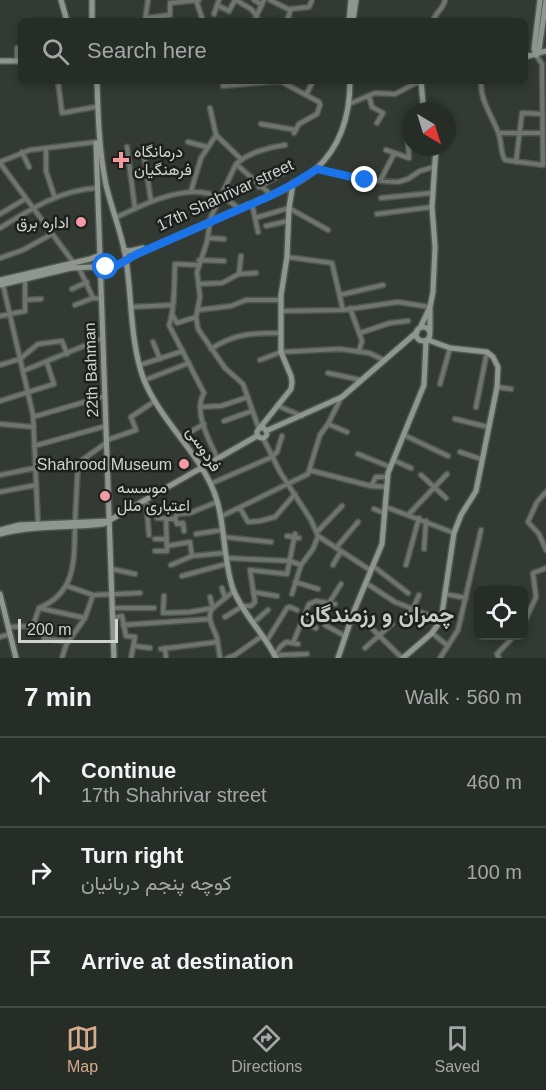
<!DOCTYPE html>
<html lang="en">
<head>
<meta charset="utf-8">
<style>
  body { margin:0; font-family:Arial,Vazirmatn,sans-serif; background:#2e342e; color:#f1f3f6 }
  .controls { position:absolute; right:18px; bottom:18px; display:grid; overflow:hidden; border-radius:9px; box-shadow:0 3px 9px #0003 }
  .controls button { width:54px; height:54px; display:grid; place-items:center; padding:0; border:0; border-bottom:2px solid #424843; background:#262c26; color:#f1f3f6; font:30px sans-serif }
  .compass { position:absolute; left:402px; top:102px; width:54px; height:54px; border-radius:50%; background:#262c26; box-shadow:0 3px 9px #0003; rotate:142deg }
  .scale { position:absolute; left:18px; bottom:15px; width:100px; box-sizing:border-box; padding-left:6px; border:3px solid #cfd4d0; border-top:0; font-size:16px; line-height:21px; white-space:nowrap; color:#cfd4d0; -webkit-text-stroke:4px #1d201d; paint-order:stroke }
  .stop { position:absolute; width:18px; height:18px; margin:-14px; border:4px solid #1a73e8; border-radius:50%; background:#fff }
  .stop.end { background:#1a73e8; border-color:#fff; box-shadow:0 2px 6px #0008 }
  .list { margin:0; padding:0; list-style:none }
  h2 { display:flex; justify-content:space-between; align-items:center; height:78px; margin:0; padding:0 24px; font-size:26px }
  h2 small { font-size:20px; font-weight:400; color:#a4a7a7 }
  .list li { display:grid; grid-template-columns:39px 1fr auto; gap:18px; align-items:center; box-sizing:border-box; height:90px; padding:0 24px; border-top:2px solid #424843 }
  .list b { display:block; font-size:22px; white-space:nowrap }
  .list p { margin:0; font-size:20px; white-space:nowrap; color:#a4a7a7 }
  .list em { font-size:20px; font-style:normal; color:#a4a7a7 }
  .icon { flex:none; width:33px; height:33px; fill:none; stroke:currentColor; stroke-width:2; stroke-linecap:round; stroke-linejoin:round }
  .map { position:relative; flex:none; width:546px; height:658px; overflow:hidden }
  .search { position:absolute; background:#262c26; box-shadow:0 3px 9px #0003; left:18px; right:18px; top:18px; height:66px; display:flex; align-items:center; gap:15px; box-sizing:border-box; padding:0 21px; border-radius:9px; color:#a4a7a7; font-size:22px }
  .sheet { height:348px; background:#262c26 }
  nav { display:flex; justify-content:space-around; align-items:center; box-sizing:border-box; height:84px; border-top:2px solid #424843; background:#262c26; font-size:16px; color:#a4a7a7 }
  nav a { display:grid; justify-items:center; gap:3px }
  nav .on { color:#d6ab8b }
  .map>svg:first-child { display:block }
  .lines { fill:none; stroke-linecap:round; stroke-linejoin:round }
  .street-casing { stroke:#4e564f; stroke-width:7 }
  .secondary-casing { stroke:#4e564f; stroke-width:8 }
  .street { stroke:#707470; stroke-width:4 }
  .secondary { stroke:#8f958f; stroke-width:5 }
  .route { stroke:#1a73e8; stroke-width:8 }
  .poi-dot { fill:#f49aa3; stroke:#1d201d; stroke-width:2 }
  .labels { text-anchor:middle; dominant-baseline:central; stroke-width:5; stroke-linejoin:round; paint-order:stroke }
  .poi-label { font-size:16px; fill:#cfd4d0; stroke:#1d201d; text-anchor:start }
  .street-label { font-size:16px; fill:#cfd4d0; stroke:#1d201d }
  .district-label { font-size:22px; font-weight:bold; fill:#c4cec5; stroke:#1d201d }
</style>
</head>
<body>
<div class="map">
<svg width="546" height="658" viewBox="0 0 546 658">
  <rect width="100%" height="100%" fill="#323a33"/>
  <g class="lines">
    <!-- street casing -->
    <g class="street-casing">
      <path id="street" d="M196 0 203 21
        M236 0 251 9 257 16
        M254 0 262 5
        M270 0 290 10
        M217 5 229 11 235 0
        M214 14 219 0
        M146 18 170 15V3L199 0
        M145 21 148 0
        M254 21 264 0
        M287 21 291 9 309 7 312 0
        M433 21C435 13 444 8 445 0
        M17 61V48
        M58 81 62 113 95 107
        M481 81C480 100 491 114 498 132 502 141 500 152 505 160L543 165 542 64 536 55
        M223 86 280 81 319 102 320 105 317 114 299 124 294 133
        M306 95 313 81
        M369 96 372 107 383 113 377 123
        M349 104 375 93 395 94 416 83H422
        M210 108 216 135 241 159
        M261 124 296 130
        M499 133H543
        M188 142 207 147
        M127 147 135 209
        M143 149 151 201
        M46 150V171L55 198
        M386 150 409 158 408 138 411 134
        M22 152 29 167
        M0 162 30 150 96 142
        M516 162 522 113 543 114
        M0 163 73 262
        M236 164 269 193
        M317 169 365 180 398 182 408 179 420 171 434 167
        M380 181 394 154
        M259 187 285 172
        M191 191 201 158 216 135
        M381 198 432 193
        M252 204 258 232
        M0 214 25 199
        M377 214 432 207
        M115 218C153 200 199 176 237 207
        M255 218 289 208 328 230
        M210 219 236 164C248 153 269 147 285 145
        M210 222 207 242 197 272 200 297 196 317 198 329 225 368 243 384 259 429
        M266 226 288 221
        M0 228C31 209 60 190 97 188
        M208 238 224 239
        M287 257 332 263 343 310
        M0 258 23 250 52 234
        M199 260 224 261
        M198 265 175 264C174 282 175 310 169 325L204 393C193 411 209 441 218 459
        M79 268 93 298 102 299
        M239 274 241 256
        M199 284 222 283 239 274 256 273
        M3 285 33 415 38 524
        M72 289 87 282
        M340 295 383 285
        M26 300 41 299
        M75 305 93 298
        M131 307 172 305
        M350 308 362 341 359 351
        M198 310 231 306 246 300H281
        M281 311 343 310 398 302 430 307
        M0 316 25 311V279
        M173 316 177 323 196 317
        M360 333 390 323 408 321
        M153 342 160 359
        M211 349C235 333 253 333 281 333
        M260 360 281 352 340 349 369 353 384 360
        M0 365 20 359 38 344 62 341 67 354
        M140 365 183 351
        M23 371 103 338
        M328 373 361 380
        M145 380 189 363
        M440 384 450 348
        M497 387 511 389
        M0 401 54 384 47 363
        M278 406 302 416
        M200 407 221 406 248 397
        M476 407 487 352
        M33 417 105 396
        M455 419 488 427
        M224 421 252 411
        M0 424 34 427
        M328 424 347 432
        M404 435 448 456
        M180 438 204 424
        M263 438 280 472 311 520 318 536 313 549 301 565 292 594
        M107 440 136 430 131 417 155 401
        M34 446 106 426
        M460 452 481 459
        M358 454 390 467
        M393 460 411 468
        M309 470 371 486 387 487
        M0 475 35 468 78 463 106 443
        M421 475 446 498
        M210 484 272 457 277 452 282 436
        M371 486 376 477H388
        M0 492 36 485
        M546 492 537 502 528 522 539 534 546 550
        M146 500 149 535
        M386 507 454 533
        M240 508 248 522 260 521 275 517 295 494
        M374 509 384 513
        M409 514 447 474
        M220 517 308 474 320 435 328 424 341 398
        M157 518 175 519
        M75 523 78 463
        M184 531 183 523 177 524 175 519 177 514 190 513 217 502
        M317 532 342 506
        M196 534 222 530
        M287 536 299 538
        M318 536 370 570
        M223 537 271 542
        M155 539H166
        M167 546 190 542 192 556
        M336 548 358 522
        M424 549 426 521
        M155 551H167L166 519
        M226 558 290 561 301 565
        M171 565 192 556 224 553
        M333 565 341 551
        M406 565 419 518
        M373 566 408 593
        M112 569 135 574
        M182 576 226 564
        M295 582 318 589
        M366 583 395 602 441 620
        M67 586 93 595 140 593
        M222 588 225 598
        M253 592 277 596
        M445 594 466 598
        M164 596 163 613 190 612 213 608 234 591
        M210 597 213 608
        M329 603 341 584
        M241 606H251L255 602 250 570 287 574 295 534
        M39 608 85 618
        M113 608H154
        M212 609C206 619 214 628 217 638 218 644 219 651 220 658
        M354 611 402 658
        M225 617 241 607
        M113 618 122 616 126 636 135 637 131 658
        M401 618 413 609 419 595
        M302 621 316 628
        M253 623 268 610
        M524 623 536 597 533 573 546 568
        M123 625 210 619
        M325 625 345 636
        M9 627 33 626 39 608C76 593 74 561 75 527
        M432 633 448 646
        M0 637 10 634
        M44 639 67 641
        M266 642 287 608 290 607 297 610
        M293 643 309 604 316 601 335 604
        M134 646 150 648
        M165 648 166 658
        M365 648 392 624
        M161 649 217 642
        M275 655 280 647 286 642 298 644
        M62 658 66 645 85 618 93 595
        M227 658 235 655 262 636
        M276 658 281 655 307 654
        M440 658 458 630 481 530
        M499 658 497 654 514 636"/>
    </g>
    <!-- secondary casing -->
    <g class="secondary-casing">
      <path id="secondary" d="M61 0 67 21
        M92 0V21
        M349 21 351 0
        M353 21 356 0
        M536 55 539 50 546 0
        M536 55 534 49 540 0
        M525 57 546 51
        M0 61H21
        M97 81C98 116 99 150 106 185 112 210 122 234 126 259 132 298 130 343 144 380 160 419 195 449 212 487 226 518 222 556 233 589 243 615 264 633 276 658
        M421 81 423 103 427 111
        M96 143 114 658
        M124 250 130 251 143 248
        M0 280 90 259 100 255
        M0 285 71 268 116 266 137 254C171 239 205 224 239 209 264 198 295 188 316 169 341 146 350 113 350 81
        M416 334a7 7 0 1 1 14 0a7 7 0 1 1-14 0Z
        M420 328 430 307 433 292 435 247 432 207 436 147
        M430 331V308
        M257 433a5 5 0 1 1 10 0a5 5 0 1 1-10 0Z
        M259 429 291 389 292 382 291 376 281 352V295L287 257 289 208 293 183
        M266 431 342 397 417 332
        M0 530 19 525 109 521
        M0 534C33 525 69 528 103 524L257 436
        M0 594 16 658
        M338 658 354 611 382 544 388 473 424 385 426 341
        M403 658 432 633 441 620 454 533 461 515 476 491 497 387 498 367 493 357 487 352 450 348 428 340"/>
    </g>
    <!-- street -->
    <use href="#street" class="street"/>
    <!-- secondary -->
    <use href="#secondary" class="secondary"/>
  </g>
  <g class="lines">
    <!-- route -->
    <path class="route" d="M106 267 116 266 137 254 270 196 293 184 317 169 365 180"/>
  </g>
  <!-- markers -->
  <g class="poi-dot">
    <path d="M118 151h6v6h6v6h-6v6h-6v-6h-6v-6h6z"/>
    <circle cx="81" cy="222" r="6"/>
    <circle cx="184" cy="464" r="6"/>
    <circle cx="105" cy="496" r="6"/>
  </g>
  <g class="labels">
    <!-- poi labels -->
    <g class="poi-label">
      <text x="134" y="151">درمانگاه<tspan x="134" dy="18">فرهنگیان</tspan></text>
      <text x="69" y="222" text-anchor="end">اداره برق</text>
      <text x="172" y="464" text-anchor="end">Shahrood Museum</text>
      <text x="117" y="487">موسسه<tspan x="117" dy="18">اعتباری ملل</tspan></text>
    </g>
    <!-- street labels -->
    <g class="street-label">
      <text transform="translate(225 195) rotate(-25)">17th Shahrivar street</text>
      <text transform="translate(91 370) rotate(-92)">22th Bahman</text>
      <text transform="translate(204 449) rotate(57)">فردوسی</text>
    </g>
    <!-- district labels -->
    <g class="district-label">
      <text x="377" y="614">چمران و رزمندگان</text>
    </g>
  </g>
</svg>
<div class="controls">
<button><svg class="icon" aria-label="locate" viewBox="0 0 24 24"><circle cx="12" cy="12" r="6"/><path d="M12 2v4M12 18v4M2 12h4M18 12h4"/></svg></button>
</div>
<svg class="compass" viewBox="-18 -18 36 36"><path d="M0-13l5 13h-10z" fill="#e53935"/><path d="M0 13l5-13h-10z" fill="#a4a7a7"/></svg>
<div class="scale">200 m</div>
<div class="stop" style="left:106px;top:267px"></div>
<div class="stop end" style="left:365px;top:180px"></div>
<div class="search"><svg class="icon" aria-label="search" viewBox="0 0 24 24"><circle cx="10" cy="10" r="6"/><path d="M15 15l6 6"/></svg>Search here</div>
</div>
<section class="sheet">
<h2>7 min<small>Walk · 560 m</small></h2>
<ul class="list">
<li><svg class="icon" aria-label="ahead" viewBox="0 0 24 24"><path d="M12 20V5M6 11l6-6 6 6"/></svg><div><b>Continue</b><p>17th Shahrivar street</p></div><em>460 m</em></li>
<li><svg class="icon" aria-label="right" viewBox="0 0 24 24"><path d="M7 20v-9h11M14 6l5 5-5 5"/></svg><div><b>Turn right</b><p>کوچه پنجم دربانیان</p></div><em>100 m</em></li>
<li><svg class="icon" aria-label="arrive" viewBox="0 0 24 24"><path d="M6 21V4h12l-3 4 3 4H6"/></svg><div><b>Arrive at destination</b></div></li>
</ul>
</section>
<nav>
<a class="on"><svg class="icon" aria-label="map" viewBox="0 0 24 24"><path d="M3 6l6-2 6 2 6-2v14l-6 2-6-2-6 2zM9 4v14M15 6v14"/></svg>Map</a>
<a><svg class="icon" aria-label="directions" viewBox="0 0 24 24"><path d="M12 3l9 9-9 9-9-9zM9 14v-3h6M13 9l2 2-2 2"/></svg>Directions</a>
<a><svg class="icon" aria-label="saved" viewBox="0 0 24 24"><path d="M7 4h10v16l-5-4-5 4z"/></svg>Saved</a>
</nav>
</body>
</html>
